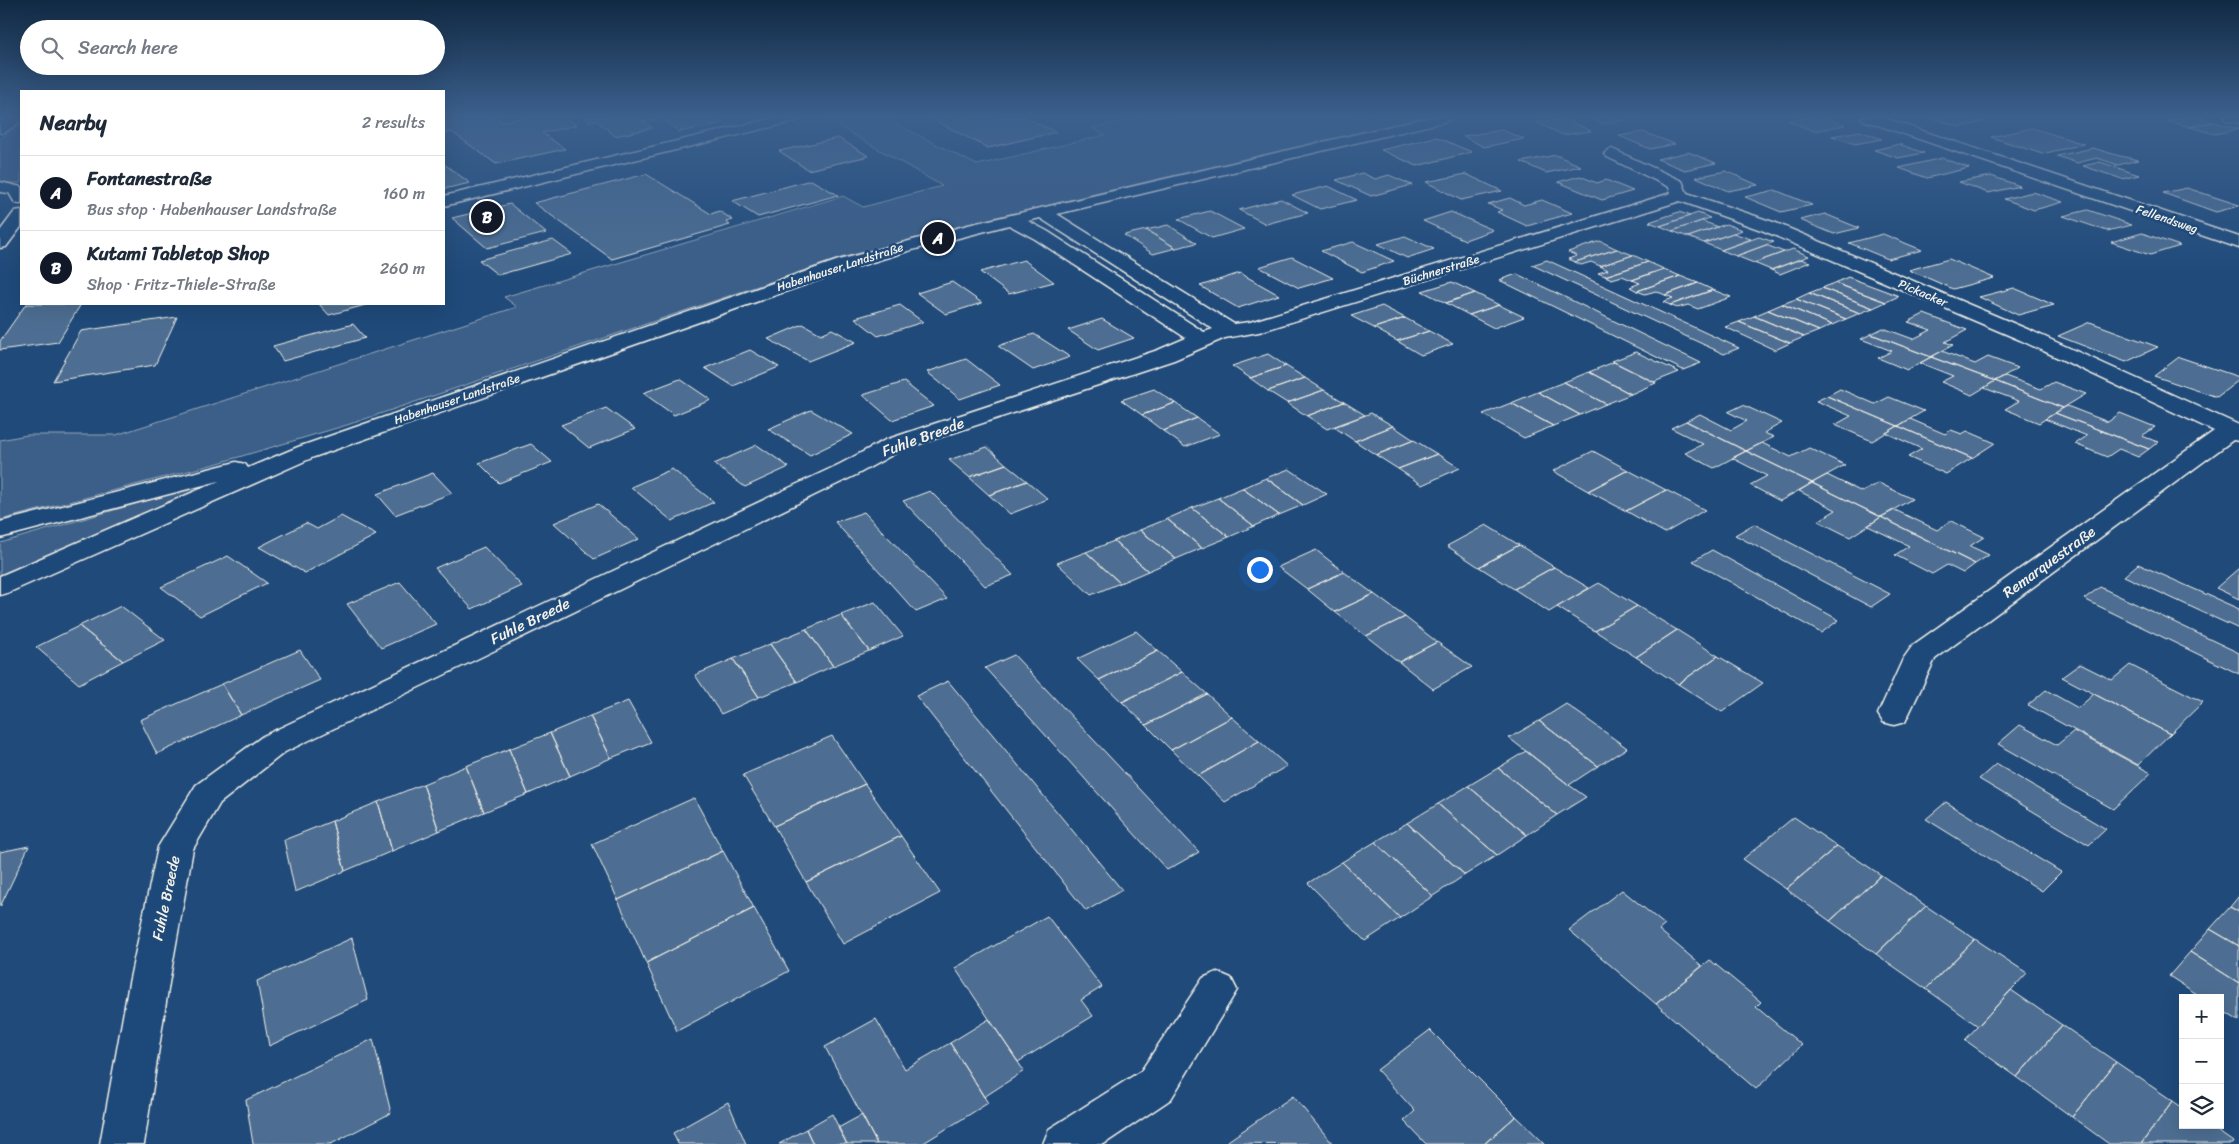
<!DOCTYPE html>
<html lang="en">
<head>
<meta charset="utf-8">
<style>
  body { margin:0; font-family:Sriracha,sans-serif; background:#f2f2f3; color:#1f2937 }
  .controls { position:absolute; right:15px; bottom:15px; display:grid; overflow:hidden; border-radius:0px; box-shadow:0 5px 20px #0002 }
  .controls button { width:45px; height:45px; display:grid; place-items:center; padding:0; border:0; border-bottom:1px solid #e0e1e3; background:#fff; color:#1f2937; font:25px sans-serif }
  .you { position:absolute; left:1259px; top:569px; width:18px; height:18px; margin:-12px; border:4px solid #fff; border-radius:50%; background:#1a73e8; box-shadow:0 0 0 8px #1a73e833 }
  .badge { display:grid; place-items:center; width:32px; height:32px; border-radius:50%; background:#111827; color:#fff; font-size:16px; font-weight:700 }
  .pin { position:absolute; translate:-50% -50%; border:2px solid #fff; box-shadow:0 1px 5px #0006 }
  .list { margin:0; padding:0; list-style:none }
  h2 { display:flex; justify-content:space-between; align-items:center; height:65px; margin:0; padding:0 20px; font-size:21px }
  h2 small { font-size:16px; font-weight:400; color:#747a83 }
  .list li { display:grid; grid-template-columns:32px 1fr auto; gap:15px; align-items:center; box-sizing:border-box; height:75px; padding:0 20px; border-top:1px solid #e0e1e3 }
  .list b { display:block; font-size:19px; white-space:nowrap }
  .list p { margin:0; font-size:16px; white-space:nowrap; color:#747a83 }
  .list em { font-size:16px; font-style:normal; color:#747a83 }
  .icon { flex:none; width:28px; height:28px; fill:none; stroke:currentColor; stroke-width:2; stroke-linecap:round; stroke-linejoin:round }
  .map { position:relative; flex:none; width:2239px; height:1144px; overflow:hidden }
  .search { position:absolute; background:#fff; box-shadow:0 5px 20px #0002; left:20px; top:20px; width:425px; height:55px; display:flex; align-items:center; gap:12px; box-sizing:border-box; padding:0 18px; border-radius:28px; color:#747a83; font-size:19px }
  .panel { position:absolute; background:#fff; box-shadow:0 5px 20px #0002; left:20px; top:90px; width:425px; height:215px; border-radius:0px }
  .map>svg:first-child { display:block }
  .green { fill:#3a5f88; stroke:#97a8b8 }
  .building { fill:#4d6e92; stroke:#f4f1e8 }
  .lines { fill:none; stroke-linecap:round; stroke-linejoin:round }
  .minor-casing { stroke:#f4f1e8; stroke-width:3 }
  .major-casing { stroke:#f4f1e8; stroke-width:3 }
  .minor { fill:#1f4a7a; fill-rule:evenodd }
  .major { fill:#1f4a7a; fill-rule:evenodd }
  .labels { text-anchor:middle; dominant-baseline:central; stroke-width:5; stroke-linejoin:round; paint-order:stroke }
  .far-street-label { font-size:12px; fill:#f4f1e8; stroke:#1f4a7a }
  .street-label { font-size:15px; fill:#f4f1e8; stroke:#1f4a7a }
</style>
</head>
<body>
<div class="map">
<svg width="2239" height="1144" viewBox="0 0 2239 1144">
  <rect width="100%" height="100%" fill="#1f4a7a"/>
  <filter id="ink" filterUnits="userSpaceOnUse"><feTurbulence type="fractalNoise" baseFrequency=".02" numOctaves="2"/><feDisplacementMap in="SourceGraphic" scale="10" xChannelSelector="R" yChannelSelector="G"/><feConvolveMatrix kernelMatrix="1 2 1 2 8 2 1 2 1" color-interpolation-filters="sRGB"/></filter>
  <g filter="url(#ink)">
    <!-- green -->
    <path class="green" d="M823 117H883L977 165 1105 135 1092 128 1141 117H1425L1065 201 841 258 347 425 215 464 0 520V440L27 435H116L517 307 504 297 843 196 863 207 942 186Z
      M21 123V183H0V139Z
      M201 485 205 489 0 575V543Z"/>
    <!-- building -->
    <path class="building" d="M495 117 502 122 524 117H563L577 125 542 133 565 149 496 164 452 132 444 134V118Z
      M583 117H637L653 128 615 136 596 120 590 122Z
      M637 117H716L724 123 679 132 662 118 644 122Z
      M928 117H1024L1056 132 988 148Z
      M1587 117H1632L1637 118 1604 124Z
      M1814 117H1822L1845 125 1814 131 1788 121Z
      M1929 117H1968L1983 122 1960 127Z
      M2186 117H2197L2215 122 2190 127 2167 121Z
      M1565 119 1591 131 1563 135 1535 122Z
      M2215 122 2239 129 2215 134 2190 127Z
      M2032 128 2084 144 2042 154 1991 137Z
      M1502 130 1524 139 1484 147 1463 136Z
      M1860 131 1882 139 1855 144 1832 136Z
      M1643 132 1675 144 1650 149 1619 136Z
      M1436 137 1472 152 1417 166 1381 150Z
      M838 138 869 156 808 170 779 151Z
      M1899 144 1924 153 1898 158 1874 150Z
      M2093 148 2120 156 2138 160 2118 165 2097 158 2077 163 2057 156Z
      M1688 152 1716 163 1685 170 1657 159Z
      M1556 155 1581 166 1546 173 1521 162Z
      M1942 158 1969 168 1927 178 1899 168Z
      M2100 162 2139 175 2122 179 2083 166Z
      M444 164 470 183 444 189Z
      M1726 171 1758 185 1728 191 1696 177Z
      M1362 173 1375 179 1389 175 1412 185 1371 196 1336 180Z
      M646 174 711 214 719 211 733 220 726 222 730 225 612 259 534 203Z
      M1466 174 1502 191 1461 200 1426 182Z
      M1580 176 1597 183 1606 180 1633 191 1602 200 1558 182Z
      M1991 176 2020 186 1988 193 1959 182Z
      M811 180 838 195 758 217 732 201Z
      M1328 186 1357 200 1320 209 1292 195Z
      M2187 188 2239 205V206L2216 212 2163 193Z
      M1775 190 1812 205 1781 212 1745 197Z
      M2033 192 2063 202 2034 210 2004 199Z
      M1510 198 1524 205 1542 200 1572 213 1527 226 1497 212 1502 210 1488 204Z
      M1281 199 1308 213 1266 224 1239 210Z
      M510 204 546 233 487 248 452 218Z
      M2088 210 2132 225 2107 231 2063 216Z
      M1210 211 1244 229 1212 238 1178 219Z
      M1451 212 1493 230 1465 240 1423 221Z
      M1679 212 1690 216 1660 226 1649 222Z
      M1698 213 1710 218 1672 231 1660 226Z
      M1825 214 1859 228 1834 234 1800 220Z
      M1702 221 1718 227 1688 237 1672 231Z
      M1726 224 1742 230 1704 243 1688 237Z
      M1168 225 1197 243 1176 248 1146 230Z
      M1146 230 1176 248 1153 254 1124 235Z
      M1733 233 1751 239 1721 250 1704 243Z
      M2142 233 2180 246 2150 255 2111 242Z
      M1883 234 1922 250 1888 259 1849 243Z
      M1405 236 1434 249 1407 258 1378 244Z
      M1759 237 1774 242 1736 256 1721 250Z
      M553 240 572 254 498 275 479 260Z
      M1600 241 1617 249 1575 262 1568 259 1577 256 1568 252Z
      M1353 242 1394 261 1362 272 1321 251Z
      M1766 245 1784 252 1754 263 1736 256Z
      M1617 249 1633 255 1600 266 1591 262 1581 265 1575 262Z
      M1793 249 1809 256 1771 270 1754 263Z
      M1633 255 1648 262 1605 276 1598 273 1608 270 1600 266Z
      M1292 257 1333 278 1299 288 1259 267Z
      M1800 259 1810 262 1780 274 1771 270Z
      M1949 259 1994 278 1953 289 1909 270Z
      M1024 260 1054 282 1009 294 980 272Z
      M1547 260 1739 348 1724 354 1532 265Z
      M1648 262 1664 269 1632 280 1622 276 1612 279 1605 276Z
      M1664 269 1680 276 1637 291 1630 287 1640 283 1632 280Z
      M1240 273 1279 295 1238 308 1200 286Z
      M1517 274 1701 363 1683 370 1499 280Z
      M1680 276 1698 283 1665 295 1656 291 1645 294 1637 291Z
      M1848 277 1899 296 1886 302 1835 283Z
      M952 282 982 303 946 314 917 293Z
      M1452 282 1475 293 1446 303 1422 291Z
      M1698 283 1713 290 1670 305 1663 302 1673 298 1665 295Z
      M1835 283 1886 302 1873 308 1822 288Z
      M1822 288 1873 308 1860 313 1809 293Z
      M2014 288 2054 305 2018 315 1979 297Z
      M1713 290 1731 297 1698 309 1688 305 1677 308 1670 305Z
      M1475 293 1499 305 1469 315 1446 303Z
      M1809 293 1860 313 1846 319 1796 299Z
      M1796 299 1846 319 1832 325 1782 304Z
      M26 304H81L58 342 0 350V341Z
      M319 304H369L329 315Z
      M1782 304 1832 325 1819 331 1768 310Z
      M900 305 923 322 878 336 855 318Z
      M1499 305 1524 317 1494 328 1469 315Z
      M1382 306 1405 318 1374 328 1351 316Z
      M1768 310 1819 331 1804 337 1754 316Z
      M1924 314 1967 330 1945 342 1953 345 1931 357 1871 334 1883 328 1913 339 1931 330 1908 322Z
      M1754 316 1804 337 1790 343 1739 322Z
      M177 317 155 365 53 381 81 331Z
      M1405 318 1429 331 1397 341 1374 328Z
      M1102 319 1134 338 1098 350 1068 330Z
      M1739 322 1790 343 1775 350 1725 327Z
      M2090 322 2158 347 2126 362 2058 336Z
      M353 324 365 338 283 361 273 346Z
      M803 324 821 334 832 329 856 342 808 361 768 339Z
      M1429 331 1453 344 1421 355 1397 341Z
      M1034 334 1070 357 1033 370 998 346Z
      M1871 334 1931 357 1907 370 1878 358 1892 351 1861 339Z
      M750 350 779 367 733 386 705 368Z
      M1942 351 1975 364 1988 357 2018 368 1995 381 1931 357Z
      M1636 352 1679 372 1654 382 1612 361Z
      M1268 354 1286 366 1250 378 1232 366Z
      M1931 357 1995 381 1972 395 1941 382 1953 376 1920 363Z
      M2179 357 2239 377V380L2217 397 2154 376Z
      M966 359 1000 385 960 399 927 372Z
      M1614 362 1656 383 1631 394 1589 372Z
      M1286 366 1305 378 1268 391 1250 378Z
      M1589 372 1631 394 1606 404 1564 382Z
      M2005 376 2041 389 2054 382 2086 394 2063 408 1995 381Z
      M1305 378 1324 390 1287 403 1268 391Z
      M680 379 711 400 674 415 643 393Z
      M1995 381 2063 408 2039 423 2005 409 2019 401 1984 388Z
      M904 382 934 406 892 420 863 395Z
      M1564 382 1606 404 1580 415 1538 392Z
      M1154 389 1175 403 1142 415 1121 400Z
      M1840 389 1875 404 1889 397 1924 411 1898 426 1827 396Z
      M1324 390 1344 402 1307 416 1287 403Z
      M1538 392 1580 415 1553 426 1511 403Z
      M1827 396 1898 426 1872 441 1835 425 1851 416 1816 401Z
      M1344 402 1365 415 1327 429 1307 416Z
      M1175 403 1197 418 1163 431 1142 415Z
      M1511 403 1553 426 1524 438 1483 414Z
      M1743 405 1782 423 1764 433 1774 437 1746 451 1686 421 1700 414 1731 430 1747 421 1728 412Z
      M2067 406 2108 422 2120 413 2155 427 2142 436 2158 442 2149 449 2055 413Z
      M606 408 635 429 589 448 561 425Z
      M811 410 853 434 810 455 768 429Z
      M1371 413 1393 426 1355 441 1334 427Z
      M2055 413 2149 449 2138 457 2119 449 2107 457 2075 444 2087 436 2045 419Z
      M1197 418 1220 434 1185 447 1163 431Z
      M1910 419 1945 434 1951 430 1962 434 1967 431 1995 443 1972 458 1898 426Z
      M1686 421 1746 451 1714 468 1685 453 1703 444 1671 428Z
      M1393 426 1414 440 1376 455 1355 441Z
      M1898 426 1972 458 1946 474 1908 457 1922 449 1886 433Z
      M1414 440 1437 454 1398 469 1376 455Z
      M1762 443 1791 457 1809 448 1845 465 1812 483 1746 451Z
      M531 444 552 462 499 483 479 463Z
      M757 445 789 467 745 487 714 464Z
      M987 447 1006 464 969 477 949 460Z
      M1593 451 1628 470 1588 491 1553 471Z
      M1746 451 1812 483 1780 501 1750 485 1767 476 1732 458Z
      M1437 454 1460 468 1422 485 1398 469Z
      M1006 464 1027 481 989 495 969 477Z
      M672 469 714 502 672 521 631 487Z
      M1289 469 1327 494 1303 505 1266 478Z
      M1628 470 1666 490 1626 511 1588 491Z
      M433 473 452 493 395 515 377 494Z
      M1827 475 1862 492 1879 483 1912 499 1881 517 1812 483Z
      M1266 478 1303 505 1279 515 1242 488Z
      M1027 481 1048 499 1010 514 989 495Z
      M1812 483 1881 517 1850 537 1818 521 1836 510 1799 491Z
      M1242 488 1279 515 1254 526 1218 498Z
      M1666 490 1705 510 1665 533 1626 511Z
      M930 491 1013 575 985 586 903 501Z
      M1218 498 1254 526 1229 537 1192 508Z
      M598 504 639 539 594 559 554 523Z
      M1192 508 1229 537 1202 548 1167 519Z
      M1895 510 1937 530 1951 521 1984 537 1970 546 1989 555 1975 564 1881 517Z
      M864 512 947 599 916 612 835 522Z
      M341 516 376 535 305 573 259 547 306 523 317 529Z
      M1881 517 1975 564 1963 573 1947 565 1932 574 1895 555 1909 546 1868 526Z
      M1167 519 1202 548 1176 559 1140 530Z
      M1754 524 1890 594 1871 607 1735 535Z
      M1486 525 1519 545 1479 567 1447 546Z
      M1140 530 1176 559 1148 571 1114 541Z
      M1114 541 1148 571 1120 583 1086 552Z
      M1519 545 1554 567 1514 589 1479 567Z
      M484 547 522 586 472 609 435 568Z
      M1316 550 1344 572 1307 589 1278 567Z
      M1712 550 1839 620 1821 633 1693 561Z
      M1086 552 1120 583 1091 595 1057 563Z
      M228 556 267 583 200 616 161 587Z
      M2138 564 2239 609V629L2124 576Z
      M1554 567 1589 588 1549 612 1514 589Z
      M2239 568V599L2216 588Z
      M1344 572 1374 594 1335 612 1307 589Z
      M400 582 436 624 381 648 347 604Z
      M1599 583 1637 606 1595 631 1557 607Z
      M2100 587 2239 653V674L2084 599Z
      M1374 594 1405 617 1366 636 1335 612Z
      M875 602 903 636 869 651 841 615Z
      M121 606 165 640 123 661 79 626Z
      M1637 606 1677 630 1636 657 1595 631Z
      M841 615 869 651 833 666 806 629Z
      M1405 617 1437 642 1399 662 1366 636Z
      M79 626 123 661 79 684 36 647Z
      M806 629 833 666 797 682 770 644Z
      M1677 630 1718 656 1678 684 1636 657Z
      M1136 631 1158 651 1099 680 1077 659Z
      M1437 642 1472 667 1433 689 1399 662Z
      M770 644 797 682 759 697 733 659Z
      M300 650 320 680 241 715 222 684Z
      M1158 651 1182 672 1122 702 1099 680Z
      M1014 655 1199 852 1167 870 985 668Z
      M1718 656 1763 683 1722 712 1678 684Z
      M733 659 759 697 721 714 695 675Z
      M2080 664 2112 680 2130 665 2203 702 2170 734 2062 677Z
      M1182 672 1207 694 1146 725 1122 702Z
      M948 681 1122 890 1086 911 916 696Z
      M222 684 241 715 157 754 140 720Z
      M2046 690 2078 708 2094 694 2170 734 2138 765 2028 705Z
      M1207 694 1232 717 1171 750 1146 725Z
      M628 701 651 742 611 758 590 716Z
      M1566 704 1627 748 1598 766 1539 721Z
      M590 716 611 758 570 776 550 733Z
      M1232 717 1259 741 1198 776 1171 750Z
      M1539 721 1598 766 1569 785 1509 738Z
      M2020 725 2057 745 2074 731 2151 773 2113 809 1998 744Z
      M550 733 570 776 528 794 509 749Z
      M832 736 865 784 774 826 743 775Z
      M1259 741 1287 766 1225 802 1198 776Z
      M509 749 528 794 484 812 466 766Z
      M1526 751 1569 785 1586 797 1557 815 1498 768Z
      M1996 764 2106 829 2089 845 1979 779Z
      M466 766 484 812 439 831 423 784Z
      M1498 768 1557 815 1527 835 1468 786Z
      M423 784 439 831 392 851 378 802Z
      M865 784 901 836 806 882 774 826Z
      M1468 786 1527 835 1497 855 1438 804Z
      M694 798 723 851 618 900 592 844Z
      M378 802 392 851 345 871 332 821Z
      M1946 802 2061 872 2042 891 1926 819Z
      M1438 804 1497 855 1465 875 1407 823Z
      M1794 817 1837 846 1786 889 1743 859Z
      M332 821 345 871 295 892 284 840Z
      M1407 823 1465 875 1433 896 1375 842Z
      M901 836 940 893 843 944 806 882Z
      M1375 842 1433 896 1400 918 1342 862Z
      M29 846 0 907V852Z
      M1837 846 1881 875 1830 921 1786 889Z
      M723 851 754 908 646 963 618 900Z
      M1342 862 1400 918 1365 941 1308 883Z
      M1881 875 1926 906 1876 954 1830 921Z
      M1622 890 1665 925 1659 930 1702 966 1656 1004 1569 930Z
      M2239 896V912L2230 907Z
      M1926 906 1975 939 1926 989 1876 954Z
      M2230 907 2239 912V946L2210 929Z
      M754 908 789 971 677 1031 646 963Z
      M1047 916 1102 987 1081 1000 1093 1016 1018 1062 955 968Z
      M2210 929 2239 946V983L2190 952Z
      M352 938 368 1000 269 1046 257 981Z
      M1975 939 2027 973 1978 1026 1926 989Z
      M2190 952 2239 983V1021L2220 1009V998H2203L2169 976Z
      M1710 960 1761 1002 1756 1007 1802 1045 1756 1089 1656 1004Z
      M2011 990 2062 1025 2017 1077 1965 1040Z
      M876 1019 905 1069 950 1043 988 1103 922 1144H877L825 1047Z
      M989 1019 1024 1071 984 1097 950 1043Z
      M2062 1025 2116 1062 2072 1117 2017 1077Z
      M1430 1030 1516 1116 1484 1144H1426L1404 1121 1415 1111 1377 1070Z
      M373 1039 391 1113 331 1144H253L246 1100Z
      M2116 1062 2173 1101 2141 1144H2109L2072 1117Z
      M1293 1096 1333 1144 1225 1143Z
      M2173 1101 2183 1108V1125H2209L2233 1142 2232 1144H2141Z
      M728 1102 746 1144H678L673 1133Z
      M832 1114 847 1144H813L806 1129Z
      M862 1115 877 1144H847L838 1128Z
      M1516 1116 1545 1144H1484Z
      M806 1129 813 1144H779Z"/>
    <g class="lines">
      <!-- minor casing -->
      <g class="minor-casing">
        <path id="minor" d="M779 117H803L796 121 444 206V196Z
          M1430 117H1454L1447 121 1057 214 1234 324 1250 322 1671 193 1669 187 1607 157 1604 154 1607 151 1612 149 1682 181 1687 193 1776 223 2034 332 2239 425V441L2233 440 1935 659 1905 722 1894 725 1883 722 1878 714 1903 659 1913 645 2214 431 2020 340 1764 231 1680 201 1259 332 1225 338 1174 360 901 450 858 474 285 752 220 803 193 849 169 983 144 1144H100L129 983 158 847 196 785 263 736 840 464 885 440 1158 350 1186 338 1035 239 1009 225 908 251 853 268 314 457 10 592 0 595V576L219 481 0 538V522L236 462 245 464 248 468 298 447 839 260 968 225ZM1040 218 1213 329 1204 332 1047 231 1028 221Z
          M1861 117H1881L2239 237V248L1863 120Z
          M2224 117H2239V123L2226 120Z
          M1217 972 1231 978 1237 990 1171 1099 1104 1144H1043L1049 1129 1141 1071 1203 978Z"/>
      </g>
      <!-- major casing -->
      <g class="major-casing">
        <path id="major" d="M8 117H21V121L5 132 0 133V122Z
          M0 182 21 187V204L15 203 9 193 0 192Z
          M21 210V227L6 247 0 248V231L15 211Z"/>
      </g>
      <!-- minor -->
      <use href="#minor" class="minor"/>
      <!-- major -->
      <use href="#major" class="major"/>
    </g>
  </g>
  <!-- sky -->
  <linearGradient id="sky" x2="0" y2="1"><stop stop-color="#112943"/><stop offset="0.42" stop-color="#3c608d"/><stop offset="1" stop-color="#3c608d" stop-opacity="0"/></linearGradient>
  <rect width="2239" height="277" fill="url(#sky)"/>
  <g class="labels">
    <!-- far-street labels -->
    <g class="far-street-label">
      <text transform="translate(2167 219) rotate(19)">Fellendsweg</text>
      <text transform="translate(840 267) rotate(-18)">Habenhauser Landstraße</text>
      <text transform="translate(1441 270) rotate(-17)">Büchnerstraße</text>
      <text transform="translate(1923 293) rotate(23)">Pickacker</text>
      <text transform="translate(457 399) rotate(-19)">Habenhauser Landstraße</text>
    </g>
    <!-- street labels -->
    <g class="street-label">
      <text transform="translate(923 437) rotate(-20)">Fuhle Breede</text>
      <text transform="translate(2049 562) rotate(-36)">Remarquestraße</text>
      <text transform="translate(530 621) rotate(-26)">Fuhle Breede</text>
      <text transform="translate(166 898) rotate(-78)">Fuhle Breede</text>
    </g>
  </g>
</svg>
<div class="controls">
<button>+</button>
<button>−</button>
<button><svg class="icon" aria-label="layers" viewBox="0 0 24 24"><path d="M12 4l9 5-9 5-9-5zM3 14l9 5 9-5"/></svg></button>
</div>
<div class="you"></div>
<div class="pin badge" style="left:938px;top:238px">A</div>
<div class="pin badge" style="left:487px;top:217px">B</div>
<div class="search"><svg class="icon" aria-label="search" viewBox="0 0 24 24"><circle cx="10" cy="10" r="6"/><path d="M15 15l6 6"/></svg>Search here</div>
<section class="panel">
<h2>Nearby<small>2 results</small></h2>
<ul class="list">
<li><span class="badge">A</span><div><b>Fontanestraße</b><p>Bus stop · Habenhauser Landstraße</p></div><em>160 m</em></li>
<li><span class="badge">B</span><div><b>Kutami Tabletop Shop</b><p>Shop · Fritz-Thiele-Straße</p></div><em>260 m</em></li>
</ul>
</section>
</div>
</body>
</html>
